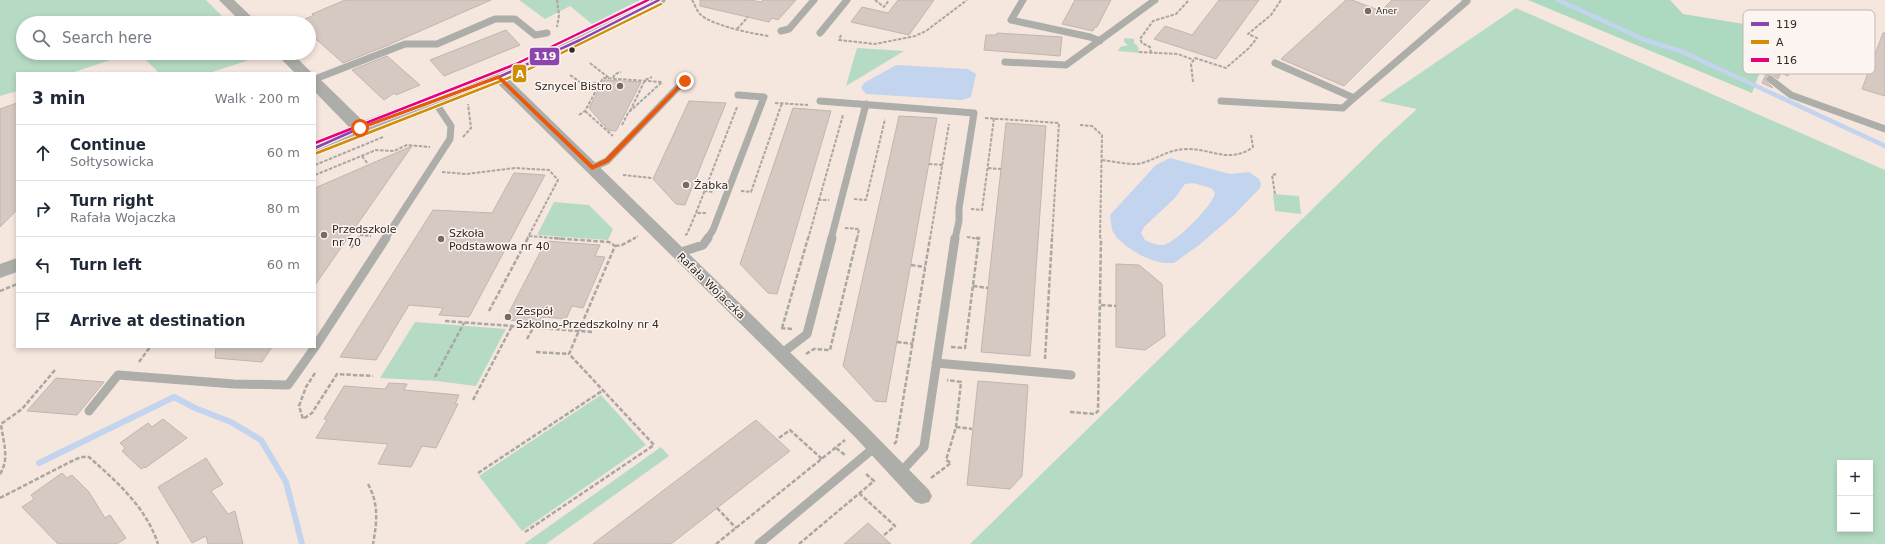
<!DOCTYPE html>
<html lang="en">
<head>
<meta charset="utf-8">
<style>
  body { margin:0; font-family:"DejaVu Sans",sans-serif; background:#f6f6f7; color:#1f2937 }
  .controls { position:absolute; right:12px; bottom:12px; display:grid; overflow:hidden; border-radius:0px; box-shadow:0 2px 6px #0003 }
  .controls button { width:36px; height:36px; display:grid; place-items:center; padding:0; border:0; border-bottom:1px solid #e0e1e3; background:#fff; color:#1f2937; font:20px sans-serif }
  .stop { position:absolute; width:12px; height:12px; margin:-9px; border:3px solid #ea580c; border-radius:50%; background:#fff }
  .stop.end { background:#ea580c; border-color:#fff; box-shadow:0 1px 4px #0008 }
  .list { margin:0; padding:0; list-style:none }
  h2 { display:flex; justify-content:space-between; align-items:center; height:52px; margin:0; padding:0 16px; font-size:17px }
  h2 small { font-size:13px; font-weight:400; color:#747a83 }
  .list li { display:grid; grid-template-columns:26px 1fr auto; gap:12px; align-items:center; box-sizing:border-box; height:56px; padding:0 16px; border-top:1px solid #e0e1e3 }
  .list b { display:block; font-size:15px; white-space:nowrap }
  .list p { margin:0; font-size:13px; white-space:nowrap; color:#747a83 }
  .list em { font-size:13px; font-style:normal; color:#747a83 }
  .icon { flex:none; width:22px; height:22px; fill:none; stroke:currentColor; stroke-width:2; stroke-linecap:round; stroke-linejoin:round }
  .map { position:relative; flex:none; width:1885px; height:544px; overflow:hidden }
  .search { position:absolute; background:#fff; box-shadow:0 2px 6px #0003; left:16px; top:16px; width:300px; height:44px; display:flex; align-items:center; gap:10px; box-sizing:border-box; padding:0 14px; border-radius:22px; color:#747a83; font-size:15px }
  .panel { position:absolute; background:#fff; box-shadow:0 2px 6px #0003; left:16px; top:72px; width:300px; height:276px; border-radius:0px }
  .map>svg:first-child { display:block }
  .green { fill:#b6dbc4; fill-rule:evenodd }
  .forest { fill:#acd9bf }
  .water { fill:#c3d4ee; fill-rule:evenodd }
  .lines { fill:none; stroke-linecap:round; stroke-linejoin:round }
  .stream-far1 { stroke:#c3d4ee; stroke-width:4.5 }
  .stream { stroke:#c3d4ee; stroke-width:6 }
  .building { fill:#d6c9c2; stroke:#c2b5af }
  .path-far1 { stroke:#aaa7a2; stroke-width:2; stroke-dasharray:3.5 1.5; stroke-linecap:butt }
  .path { stroke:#aaa7a2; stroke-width:2.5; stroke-dasharray:4.5 2; stroke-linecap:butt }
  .service-far1 { stroke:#adaea9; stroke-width:7 }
  .service { stroke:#adaea9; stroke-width:9 }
  .minor { fill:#adaea9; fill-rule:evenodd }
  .tertiary { fill:#adaea9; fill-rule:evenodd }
  .bus-1-casing { stroke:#fcf5f1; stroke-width:5 }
  .bus-2-casing { stroke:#fcf5f1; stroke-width:5 }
  .bus-3-casing { stroke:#fcf5f1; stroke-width:5 }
  .bus-1 { stroke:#8e44ad; stroke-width:2.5 }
  .bus-2 { stroke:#d08d07; stroke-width:2.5 }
  .bus-3 { stroke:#e5007d; stroke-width:2.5 }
  .route { fill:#ea580c }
  .poi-dot { fill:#786a63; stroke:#fcf5f1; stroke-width:1.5 }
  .bus-dot { fill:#352821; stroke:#fcf5f1; stroke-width:1.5 }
  .labels { text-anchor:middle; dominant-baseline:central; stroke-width:3; stroke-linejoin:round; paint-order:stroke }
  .far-poi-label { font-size:9px; fill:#352821; stroke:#fcf5f1; text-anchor:start }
  .poi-label { font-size:11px; fill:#352821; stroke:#fcf5f1; text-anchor:start }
  .street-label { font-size:11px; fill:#352821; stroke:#fcf5f1 }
  .key { fill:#fcf5f1; stroke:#c0b8b3; stroke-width:1 }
  .key-label { font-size:11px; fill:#352821 }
  .line-badge { stroke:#fcf5f1; stroke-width:1.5 }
  .badge-label { font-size:11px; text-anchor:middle; font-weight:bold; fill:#fff }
</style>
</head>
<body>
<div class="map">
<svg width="1885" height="544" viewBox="0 0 1885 544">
  <rect width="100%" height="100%" fill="#f5e6de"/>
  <!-- green -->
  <path class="green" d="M0 0H206L229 23H23V53H132L71 73H17V91L0 96Z
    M519 0H640L592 24 570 6 545 19Z
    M1516 8 1885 170V544H970L1384 139 1417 109 1379 101ZM1840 463H1870V529H1840Z
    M1124 38 1134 39V43L1138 46 1139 53 1118 51 1120 47 1128 45 1124 42Z
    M857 48 904 51 846 86Z
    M139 53H258L261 56 209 73H159Z
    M1273 194 1299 196 1301 214 1275 211Z
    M554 202 589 205 613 229 608 240 537 235Z
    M415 322 506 329 476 386 436 381 380 378Z
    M601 395 646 445 522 531 479 476Z
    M661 447 669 456 546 544H524Z"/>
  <!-- forest -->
  <path class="forest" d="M1528 0H1670L1683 14 1768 28 1767 53 1752 93Z"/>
  <!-- water -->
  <path class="water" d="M896 65 968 69 976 74 971 97 962 100 866 94 861 88 864 83Z
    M1170 158 1230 174 1249 172 1259 179 1261 184 1260 188 1234 215 1199 245 1174 263H1163L1155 261 1140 255 1126 246 1117 238 1112 230 1110 215 1156 165ZM1193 183 1211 188 1215 193C1214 204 1175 244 1163 245 1157 245 1150 243 1145 240L1141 233 1144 227 1175 198 1185 184Z"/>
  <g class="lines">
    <!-- stream-far1 -->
    <path class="stream-far1" d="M1558 0 1645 40 1683 52 1885 146"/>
    <!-- stream -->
    <path class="stream" d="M39 463 174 397 195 408 231 422 261 440 286 482 302 544"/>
  </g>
  <!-- building -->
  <path class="building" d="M345 0H491L386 46 343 63 309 33V22L305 19 314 15 312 14Z
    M700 0H750L761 2 763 0H796L778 20 772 18 769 22 700 6Z
    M898 0H934L909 35 851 22 862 7 888 13Z
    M1075 0H1111L1097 27H1095L1093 31 1062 24Z
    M1219 0H1259L1216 59 1154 39 1165 26 1192 35Z
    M1346 0H1352L1381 11 1392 0H1430L1344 86 1281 59Z
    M1794 15 1809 20 1790 57 1796 59 1788 76 1781 73 1778 79 1771 74 1766 76V81L1773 88 1762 83 1772 60 1771 59Z
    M506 30 520 45 444 76 430 60Z
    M997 33 1062 37 1060 56 984 50 986 35H996Z
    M1883 33H1885V96L1862 89Z
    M387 56 420 85 396 95 394 93 384 100 352 70Z
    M604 80 641 82 616 131 608 130 589 108Z
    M689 101 726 103 685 205 676 204 653 179Z
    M17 103V210L0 227V109Z
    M793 108 831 111 777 294 768 293 740 264Z
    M899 116 937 118 886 402 875 401 843 366Z
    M1006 123 1046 126 1030 356 981 352Z
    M412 146 315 285V188Z
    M514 173 545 175 469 317 439 315 443 308 409 305 376 360 340 357 433 210 492 213Z
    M546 241 600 245 595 256 605 257 583 308 572 306 566 319 544 317 541 322 505 320Z
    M1116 264 1139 265 1162 284 1165 336 1145 350 1116 347Z
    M216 347H272L262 362 215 358Z
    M56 378 104 382 77 415 27 411Z
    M978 381 1028 385 1022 476 1010 489 967 485Z
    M389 383 407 384 404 390 459 395 455 404H458L436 448 422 446 411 467 378 464 388 444 316 438 327 420 324 419 344 386 385 389Z
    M163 419 187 438 145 468 144 467 141 469 122 451 125 448 120 443 148 423 152 427Z
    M756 420 790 451 671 544H593Z
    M206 458 223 484 211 491 228 514 235 511 243 544H208L206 536 192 543 158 487Z
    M62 473 67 478 72 475 89 492 105 518 110 515 126 538 117 544H58L22 507 34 499 31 495Z
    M868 523 891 544H844Z"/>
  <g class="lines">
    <!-- path-far1 -->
    <path class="path-far1" d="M557 0 559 15 557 27
      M692 0C695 4 696 10 700 14 710 25 753 34 769 36
      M875 0 884 7 889 0
      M737 29 748 17
      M841 35 839 40 875 44 915 36 926 31 967 0
      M1139 52 1178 54 1194 60
      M1151 53 1150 47 1142 43 1140 39 1153 21 1176 14 1189 0
      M590 63 609 78
      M570 75 580 82 600 83
      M613 78 615 74 621 72
      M1193 82 1191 64 1195 58 1226 68 1249 48 1257 38 1248 34 1271 15 1281 0
      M775 103 808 105
      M585 111 613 136
      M630 111 645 80 652 77
      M579 115 585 111 603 78 662 82
      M985 118 1059 123 1052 239
      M622 125 628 113 662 82
      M1080 125 1092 126 1102 135 1100 239
      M463 137 471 128 468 104
      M362 156 368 164
      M1102 160C1112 161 1133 166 1142 163 1159 158 1169 149 1188 149 1212 149 1230 164 1253 147L1251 135
      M929 164 943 165
      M315 165 383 137
      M988 168 1001 169
      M442 172 466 174 515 168 549 170 558 180 527 239
      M315 175 376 150 394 151 407 145 430 147
      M623 175 652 178
      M704 191 714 192
      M741 191 751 192 782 103
      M1275 194 1272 175 1277 174
      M854 199 866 200 885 119
      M818 200H829
      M971 209 982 210 994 118
      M706 213H696L737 107
      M845 228 859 229 857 239
      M685 235 687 234 696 213
      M529 236 565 239
      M967 237 979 239
      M357 239 360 235 371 236
      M633 239 638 236
      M808 239 843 115
      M930 239 949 124"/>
    <!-- path -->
    <path class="path" d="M615 246 622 245 635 238
      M351 248 358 238
      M911 265 925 267
      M973 286 988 288
      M0 291 17 284
      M1101 305 1116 306
      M489 311 528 238
      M445 321 593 332
      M781 328 792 329
      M782 328 808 238
      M527 339 533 328
      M897 342 913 344
      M951 347 965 348 979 238H975
      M536 352 569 354
      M806 354 814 349 830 350 857 238
      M1045 359 1052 238
      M139 362 150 347
      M315 373 306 387 299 406 303 419 312 413 337 374 373 376
      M435 377 464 323
      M473 400 512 326
      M1070 412 1095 414 1098 411 1101 238
      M956 427 972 429
      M779 438 790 430 822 459
      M894 444 896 442 930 238
      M836 448 845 455
      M478 473 602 391
      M0 474C10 458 3 442 1 424L22 409 55 370
      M931 478 951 463 946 460 956 427 961 382 947 380
      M368 484C379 504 377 522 373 544
      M859 493 895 526 884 535
      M0 498 70 462 81 457H89C117 482 146 507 158 544
      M717 508 736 528
      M525 532 654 445 569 354 615 246 609 242 551 238
      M716 544 845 440
      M799 544 874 481 865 473"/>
    <!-- service-far1 -->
    <path class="service-far1" d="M1023 0 1011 20 1090 37 1100 41
      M781 31 789 29 814 0
      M820 33 847 0
      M1005 62 1066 65 1155 0
      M1275 63 1354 98 1467 1 1465 0
      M315 79 405 44H437L495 19H515L535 35 547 33
      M1770 79 1791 95 1885 129
      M820 101 974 113 959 208V221L955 239
      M1221 101 1343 108 1354 98
      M592 168 607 161 686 79
      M385 239 450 139 451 126 435 102
      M707 239 713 230 764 97 738 95
      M831 239 866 104"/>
    <!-- service -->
    <path class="service" d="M678 253 703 245 708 238
      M315 347 386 238
      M781 354 807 334 832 238
      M936 363 1071 375
      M89 411 118 375 234 384 288 385 315 347
      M900 473 924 447 955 238
      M759 544 875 447"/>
    <!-- minor -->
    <path class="minor" d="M499 73 504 74 867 427 929 490 932 496 929 502 922 504 915 502 855 437 494 80 492 77 494 74Z"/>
    <!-- tertiary -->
    <path class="tertiary" d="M219 0H234L258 23H242Z
      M648 0H666L664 3 585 43 505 80 366 132 315 153V141L349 127 315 92V78L321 80 363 121 493 74 575 37Z
      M275 53H292L312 73H295Z
      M17 258V272L0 278V264Z"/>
    <!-- bus-1 casing -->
    <g class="bus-1-casing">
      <path id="bus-1" d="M315 148 360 128 499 77 580 40 659 0"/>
    </g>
    <!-- bus-2 casing -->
    <g class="bus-2-casing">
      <path id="bus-2" d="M317 153 521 73 661 4"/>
    </g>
    <!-- bus-3 casing -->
    <g class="bus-3-casing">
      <path id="bus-3" d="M315 143 516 64 648 0"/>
    </g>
    <!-- bus-1 -->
    <use href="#bus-1" class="bus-1"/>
    <!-- bus-2 -->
    <use href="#bus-2" class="bus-2"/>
    <!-- bus-3 -->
    <use href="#bus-3" class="bus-3"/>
  </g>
  <!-- route -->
  <path class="route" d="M499 75 593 165 605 159 683 80 687 81 609 162 592 170 498 79 362 129 357 128Z"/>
  <!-- markers -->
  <g class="poi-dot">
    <circle cx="1368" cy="11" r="4"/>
    <circle cx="620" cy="86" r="4"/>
    <circle cx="686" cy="185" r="4"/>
    <circle cx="324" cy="235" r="4"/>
    <circle cx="441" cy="239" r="4"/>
    <circle cx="508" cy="317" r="4"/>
  </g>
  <circle class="bus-dot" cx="572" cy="50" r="3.5"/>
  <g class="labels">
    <!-- far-poi labels -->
    <g class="far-poi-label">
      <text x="1376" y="11">Aner</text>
    </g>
    <!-- poi labels -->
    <g class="poi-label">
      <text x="612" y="86" text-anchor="end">Sznycel Bistro</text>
      <text x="694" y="185">Żabka</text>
      <text x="332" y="229">Przedszkole<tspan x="332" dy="13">nr 70</tspan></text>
      <text x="449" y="233">Szkoła<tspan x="449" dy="13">Podstawowa nr 40</tspan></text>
      <text x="516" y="311">Zespół<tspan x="516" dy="13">Szkolno-Przedszkolny nr 4</tspan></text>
    </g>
    <!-- street labels -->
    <g class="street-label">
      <text transform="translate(711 286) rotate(44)">Rafała Wojaczka</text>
    </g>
  </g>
  <!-- legend -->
  <rect x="1743" y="10" width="132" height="64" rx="6" class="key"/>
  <rect x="1751" y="22" width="18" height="4" fill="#8e44ad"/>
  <rect x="1751" y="40" width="18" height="4" fill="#d08d07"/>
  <rect x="1751" y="58" width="18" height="4" fill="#e5007d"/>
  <g class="key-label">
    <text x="1776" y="28">119</text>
    <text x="1776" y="46">A</text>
    <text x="1776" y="64">116</text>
  </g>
  <g class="line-badge">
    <rect x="529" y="47" width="31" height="19" rx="4" fill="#8e44ad"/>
    <rect x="512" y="64" width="15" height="19" rx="4" fill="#d08d07"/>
  </g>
  <g class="badge-label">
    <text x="545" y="60">119</text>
    <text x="520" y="78">A</text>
  </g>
</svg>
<div class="controls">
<button>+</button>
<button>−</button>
</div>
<div class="stop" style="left:360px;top:128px"></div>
<div class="stop end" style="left:685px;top:81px"></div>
<div class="search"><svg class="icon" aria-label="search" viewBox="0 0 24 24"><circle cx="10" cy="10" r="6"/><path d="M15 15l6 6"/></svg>Search here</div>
<section class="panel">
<h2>3 min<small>Walk · 200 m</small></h2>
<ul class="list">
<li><svg class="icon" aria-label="ahead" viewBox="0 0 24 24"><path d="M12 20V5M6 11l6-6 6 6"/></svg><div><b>Continue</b><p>Sołtysowicka</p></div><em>60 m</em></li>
<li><svg class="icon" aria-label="right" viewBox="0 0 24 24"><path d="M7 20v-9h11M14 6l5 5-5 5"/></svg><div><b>Turn right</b><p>Rafała Wojaczka</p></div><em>80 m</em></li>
<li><svg class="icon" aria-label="left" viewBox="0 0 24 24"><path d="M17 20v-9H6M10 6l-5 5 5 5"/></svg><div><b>Turn left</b></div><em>60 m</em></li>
<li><svg class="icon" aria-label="arrive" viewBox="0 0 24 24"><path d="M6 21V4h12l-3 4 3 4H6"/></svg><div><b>Arrive at destination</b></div></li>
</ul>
</section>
</div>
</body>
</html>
